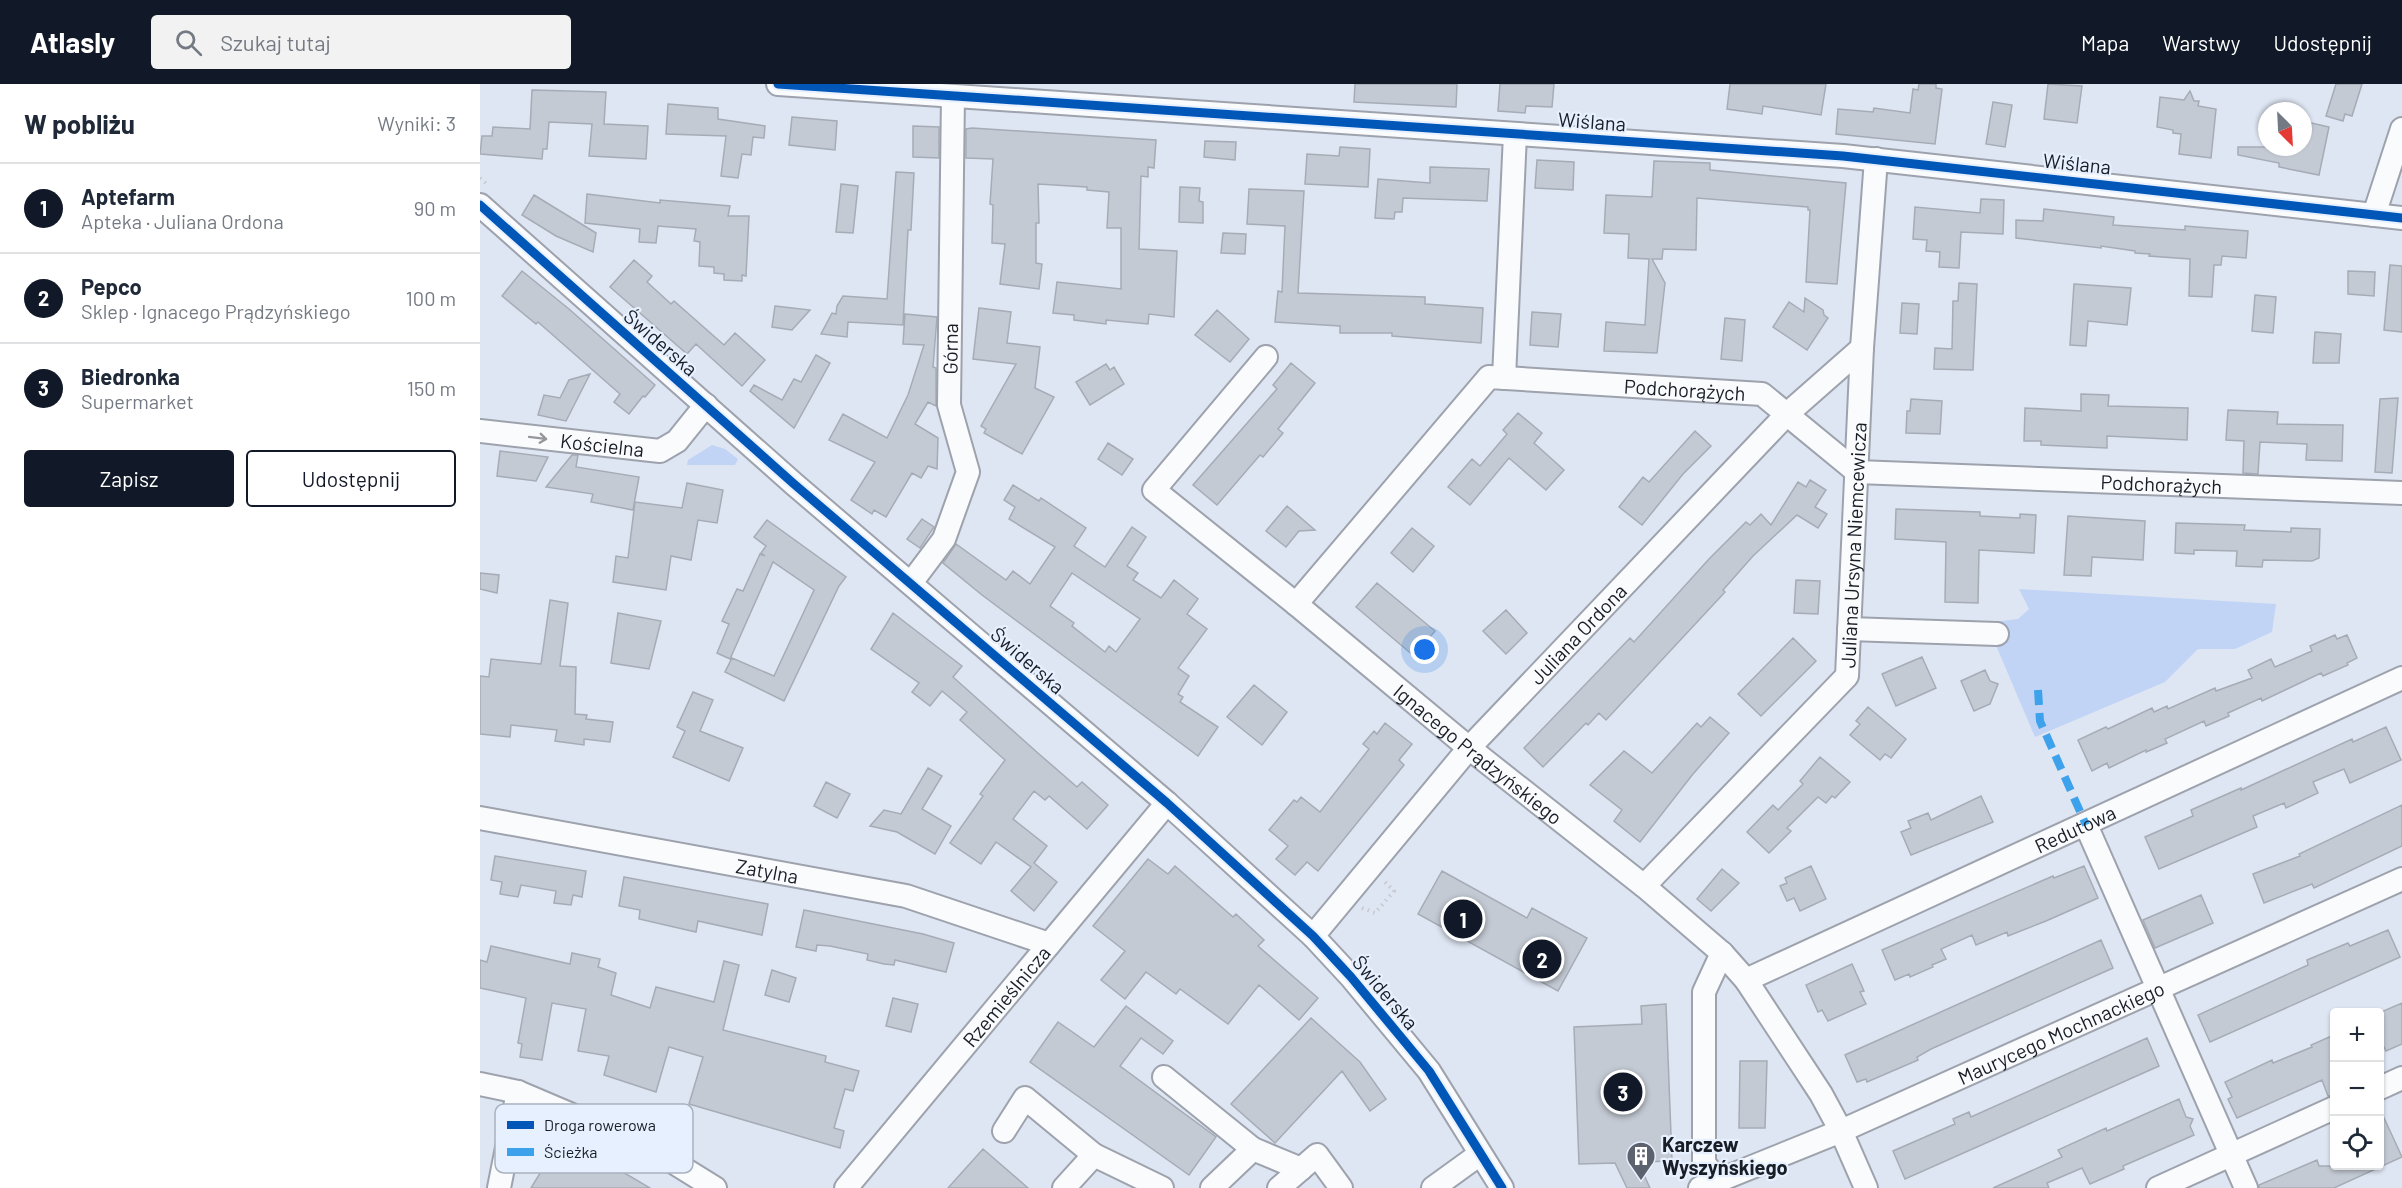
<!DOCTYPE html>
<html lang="pl">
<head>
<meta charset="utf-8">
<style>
  body { margin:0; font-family:Barlow,sans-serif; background:#f2f2f3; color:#1f2937 }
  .controls { position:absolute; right:18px; bottom:18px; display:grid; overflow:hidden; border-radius:6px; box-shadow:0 2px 4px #0004 }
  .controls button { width:54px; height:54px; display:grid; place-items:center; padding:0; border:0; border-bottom:2px solid #e0e1e3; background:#fff; color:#1f2937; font:30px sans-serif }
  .compass { position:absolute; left:1778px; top:18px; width:54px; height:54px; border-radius:50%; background:#fff; box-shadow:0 2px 4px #0004; rotate:156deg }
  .you { position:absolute; left:945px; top:566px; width:21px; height:21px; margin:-15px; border:4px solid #fff; border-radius:50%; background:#1a73e8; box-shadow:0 0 0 9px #1a73e833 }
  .badge { display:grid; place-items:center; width:39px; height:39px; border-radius:50%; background:#111827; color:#fff; font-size:20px; font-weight:700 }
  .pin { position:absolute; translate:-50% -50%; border:3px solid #fff; box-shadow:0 2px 6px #0006 }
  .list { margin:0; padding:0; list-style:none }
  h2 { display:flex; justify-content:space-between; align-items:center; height:78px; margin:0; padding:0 24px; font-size:26px }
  h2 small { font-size:20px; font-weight:400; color:#747a83 }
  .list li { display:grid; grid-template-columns:39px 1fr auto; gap:18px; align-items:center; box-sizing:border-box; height:90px; padding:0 24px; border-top:2px solid #e0e1e3 }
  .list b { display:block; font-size:22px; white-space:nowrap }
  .list p { margin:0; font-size:20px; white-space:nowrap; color:#747a83 }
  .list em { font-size:20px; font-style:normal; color:#747a83 }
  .actions { display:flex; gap:12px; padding:18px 24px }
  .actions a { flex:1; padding:14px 0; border:2px solid #111827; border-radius:6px; text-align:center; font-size:21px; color:#111827 }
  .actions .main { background:#111827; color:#fff }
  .icon { flex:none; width:33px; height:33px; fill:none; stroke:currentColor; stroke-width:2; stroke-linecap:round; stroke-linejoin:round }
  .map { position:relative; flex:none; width:1922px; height:1104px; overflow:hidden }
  header { display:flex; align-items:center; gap:36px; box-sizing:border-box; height:84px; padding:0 30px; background:#111827; color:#fff }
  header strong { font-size:28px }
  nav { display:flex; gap:33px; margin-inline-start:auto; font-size:21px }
  .search { width:420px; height:54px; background:#f2f2f3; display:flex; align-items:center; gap:15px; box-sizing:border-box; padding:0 21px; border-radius:6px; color:#747a83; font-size:22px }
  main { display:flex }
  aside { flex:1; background:#fff }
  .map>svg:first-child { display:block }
  .green { fill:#c1d4f5 }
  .building { fill:#c4cad4; stroke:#a6acb6; stroke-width:1.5; fill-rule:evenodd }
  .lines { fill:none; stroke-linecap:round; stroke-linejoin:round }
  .minor-casing { stroke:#9da2ad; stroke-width:26 }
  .path { stroke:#c7c9ce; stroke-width:4; stroke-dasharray:1.5 4.5; stroke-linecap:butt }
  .minor { stroke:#fafbfd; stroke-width:22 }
  .quiet { stroke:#3da2eb; stroke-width:8; stroke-dasharray:15 8; stroke-linecap:butt }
  .cycleway-casing { stroke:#e7f0ff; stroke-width:13 }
  .cycleway { stroke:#0057b8; stroke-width:9 }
  .oneway { stroke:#94979c }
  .labels { text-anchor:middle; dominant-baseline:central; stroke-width:4.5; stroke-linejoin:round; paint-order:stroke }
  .street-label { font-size:20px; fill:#181d26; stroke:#e7f0ff }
  .poi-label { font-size:20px; font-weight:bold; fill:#181d26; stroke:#e7f0ff; text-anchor:start }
  .key { fill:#e7f0ff; stroke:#a9b1be; stroke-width:1.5 }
  .key-label { font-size:16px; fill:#181d26 }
</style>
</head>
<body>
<header>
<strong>Atlasly</strong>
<div class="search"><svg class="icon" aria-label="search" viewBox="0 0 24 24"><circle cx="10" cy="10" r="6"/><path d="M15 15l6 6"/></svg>Szukaj tutaj</div>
<nav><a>Mapa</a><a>Warstwy</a><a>Udostępnij</a></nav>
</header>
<main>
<aside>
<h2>W pobliżu<small>Wyniki: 3</small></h2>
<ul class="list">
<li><span class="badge">1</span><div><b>Aptefarm</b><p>Apteka · Juliana Ordona</p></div><em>90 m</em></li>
<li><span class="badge">2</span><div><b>Pepco</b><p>Sklep · Ignacego Prądzyńskiego</p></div><em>100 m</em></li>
<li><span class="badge">3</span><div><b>Biedronka</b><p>Supermarket</p></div><em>150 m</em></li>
</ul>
<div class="actions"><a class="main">Zapisz</a><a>Udostępnij</a></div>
</aside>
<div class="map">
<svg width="1922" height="1104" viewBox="0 0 1922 1104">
  <rect width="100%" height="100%" fill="#dee6f3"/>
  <!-- green -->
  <path class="green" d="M232 361 245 365 258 375 255 381H207L208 376Z
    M1539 505 1796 520 1792 548 1755 565H1718L1685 598 1555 653 1515 559 1513 538 1538 535 1549 525Z"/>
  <!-- building -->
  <path class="building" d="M875 0H977L976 23 874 18Z
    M1020 0H1074L1072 23 1046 22 1045 29 1018 27Z
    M1250 0H1346L1341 31 1283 22 1282 30 1247 25Z
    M1439 0H1456V4L1462 5 1455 60 1356 50 1358 25 1393 28 1394 24 1430 29 1433 5 1438 6Z
    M1568 0 1602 2 1597 39 1564 35Z
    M1856 0H1882L1872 32 1865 30 1863 37 1846 32Z
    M52 6 126 8 124 40 168 42 166 75 109 72 112 40 69 38 67 65H63L62 75 0 70 2 52H12L13 43 50 45Z
    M1710 7 1714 17H1719L1718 22 1736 25 1731 74 1699 70 1701 50 1693 49V46L1677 43 1680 13 1704 16Z
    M1513 18 1532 21 1525 63 1506 60Z
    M188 20 238 24V35L285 42 284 54 273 53 271 71 262 70 258 94 241 92 246 52 186 50Z
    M312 33 357 37 355 66 309 61Z
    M1823 37 1849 43 1839 91 1799 83V79L1758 71V63H1823Z
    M433 42 459 43V74L433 73Z
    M492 44 676 56 674 84 668 83V93L661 92 659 165 697 167 694 233 669 230 668 240 626 236V240L594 236V231L573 229 577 198 641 205V144H627L629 108 607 106V103L558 100 559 139H556V179L562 180 559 205 520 200 525 160 512 159 513 121 510 120 513 75 486 74V45Z
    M725 57 756 58 755 76 724 73Z
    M860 63 890 65 888 103 825 100 827 70 859 72Z
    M1057 76 1094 78 1093 106 1055 104Z
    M1174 77 1230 79V86L1366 99 1357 200 1326 198 1330 126H1328V123L1217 114 1216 166 1183 165 1182 175H1172L1185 199 1177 269 1124 267 1126 238 1165 241 1169 175 1148 174 1149 150 1124 149 1126 111 1172 113Z
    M950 83 1009 85 1007 117 923 114 922 128H915L914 135 895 134 898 95 950 99Z
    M416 88 434 89 431 146H428L423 241 368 238 367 253 341 250 352 229 356 230 357 222 363 212 407 215Z
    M361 100 378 102 373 149 356 148Z
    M700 103 720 104 719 117 723 118V139L699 138Z
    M769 105 824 107 818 209 945 213V220L1003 224 1001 259 912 252V249H860V242L795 238 798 207 802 208 805 142 767 140Z
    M107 110 180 119V116L250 122 248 132H269L266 192 262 191V197L244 196V190L234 189V183L219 182 220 158 214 157 216 145 178 142 176 159 159 158 160 145 105 139Z
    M54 111 116 149 113 168 76 152 42 131Z
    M1501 115 1524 116 1523 150 1481 148 1479 184 1459 183 1460 168 1446 167 1447 156 1433 155 1435 123 1500 129Z
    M1564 125 1634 133 1633 141 1705 146V142L1768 147 1766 174 1742 172 1741 181H1734L1732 213 1709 212 1710 175 1669 172 1670 170 1655 169V167L1621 162V164L1536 154V136L1563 137Z
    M743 149 766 150 765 170 741 169Z
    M154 176 172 192 167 198 191 220 194 217 244 261 255 249 285 276 262 302 216 260 207 270 130 203Z
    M1910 181 1922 182V248L1904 246Z
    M42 187 89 225 175 301 165 313 163 312 149 330 134 318 140 310 58 238 56 240 22 212Z
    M1868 187 1895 188 1894 212 1868 210Z
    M1479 199 1497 200 1493 286 1454 285 1455 264 1472 265 1473 217H1478Z
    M1594 200 1651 204 1647 241 1608 237 1606 262 1590 261Z
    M1775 211 1796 213 1793 249 1772 247Z
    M1325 214 1343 226 1344 231 1348 234 1327 266 1293 243 1309 218 1324 228Z
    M1422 219 1439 220 1437 250 1420 249Z
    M295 222 330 226 312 246 292 243Z
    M499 224 531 228 527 259 560 263 555 304 574 313 542 370 504 349 506 345 501 342 536 280 493 275Z
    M737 226 769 255 750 278 715 251Z
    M1052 228 1081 230 1078 263 1050 261Z
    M425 230 457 233 453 283 456 284V322L448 318 435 340 458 354 457 385 448 382 441 394 432 389 406 433 394 426 392 430 371 416 395 378 349 356 363 330 407 354 428 311 444 261 423 260Z
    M1245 234 1265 236 1262 277 1241 275Z
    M1835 248 1861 250 1859 279H1833Z
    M336 271 350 279 314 344 270 307 274 301 302 316 314 295 321 298Z
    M811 279 835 299 798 345 803 349 783 373 780 371 737 421 713 401 797 305 793 301Z
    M626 280 630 286 634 283 644 300 610 321 596 298Z
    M110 290 86 337 58 331 64 311 80 314 89 296Z
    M1601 310 1629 311 1628 322 1708 324 1707 356 1627 352V364L1561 361V357H1544L1545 324 1601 327Z
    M1918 314 1912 389 1895 388 1900 315Z
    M1431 315 1462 317 1460 350 1426 349 1427 327H1430Z
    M1748 326 1798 328 1797 340 1863 341 1862 377 1826 376 1827 360 1780 358 1778 390 1763 389 1764 357 1746 356Z
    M1038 329 1062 349 1054 359 1084 386 1066 406 1029 374 990 421 968 403 992 375 1000 382 1027 350 1023 346Z
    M1215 347 1231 362 1203 390 1162 441 1139 423 1163 393 1169 398Z
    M628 359 653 375 642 391 618 375Z
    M20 367 68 373 56 397 17 392Z
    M92 371H98L96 383 159 393 153 426 111 418 113 410 66 403Z
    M1330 396 1346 406 1335 423 1347 430 1338 444 1317 431 1273 472 1243 506 1245 508 1126 636 1119 629 1108 641 1106 639 1063 683 1044 664 1150 554 1154 558 1229 475 1266 438 1270 441 1281 430 1291 441 1318 398 1326 403Z
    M207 399 243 406 237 439 218 436 211 476 191 472 186 506 133 498 136 472 148 474 155 418 202 424Z
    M533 401 559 417 561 414 606 444 594 462 625 483 652 443 666 453 647 482 658 489 653 496 681 514 694 496 718 515 707 530 727 545 698 584 709 592 698 610 703 613 700 618 738 643 718 672 502 511 463 479 476 460 526 496 533 487 550 500 575 463 529 435 535 423 524 416ZM592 489 660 535 636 568 629 562 625 568 592 542 594 539 570 522Z
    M807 422 835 446 819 447 806 463 786 447Z
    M1416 425 1500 428V432L1540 434V430L1556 431 1554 469 1499 466 1498 519 1465 518 1466 458 1415 455Z
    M1588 432 1665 437 1663 476 1612 473 1611 492 1584 491Z
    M442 435 454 443 440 464 427 455Z
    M287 436 366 493 359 502 304 617 245 588 252 574 294 592 334 506 293 478 250 575 237 569 249 540 242 537 257 505 263 507 280 470 285 472 281 469 286 462 274 453Z
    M1696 439 1765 441 1764 446 1811 448V444L1840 445 1839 474 1832 477 1783 476 1782 483 1756 482 1757 467 1714 466V470L1695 469Z
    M932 444 954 462 933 488 911 469Z
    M0 489 19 491 17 509 0 505Z
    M1316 496 1340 497 1338 530 1314 529Z
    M897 499 955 547 934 572 876 523Z
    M70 516 88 519 80 582 96 583 95 630 107 631 106 635 133 638 130 658 104 655V661L75 657 77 646 31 641 30 653 0 650V592L9 593 11 575 61 580Z
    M1026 526 1047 549 1026 570 1003 547Z
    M138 529 181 537 169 585 131 579Z
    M413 529 482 582 473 593 559 670 597 703 602 698 628 721 607 745 569 712 565 716 554 707 533 735 567 762 554 779 577 798 554 827 531 807 551 783 516 758 501 780 470 759 503 712 500 710 525 676 480 636 487 628 462 607 450 622 432 608 439 599 391 565Z
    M1855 551 1857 555 1867 551 1877 574 1867 579 1868 581 1843 592 1841 589 1782 617 1781 614 1748 629 1749 632 1726 642 1724 637 1685 655 1687 659 1666 668V666L1629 684 1627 679 1612 687 1598 656 1626 643 1628 645 1672 624 1674 628 1687 622 1688 625 1735 604 1736 607 1772 594 1768 586 1791 575 1795 583 1832 567 1830 562Z
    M1313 554 1336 577 1281 632 1258 610Z
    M1442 573 1456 604 1416 622 1402 590Z
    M1505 586 1510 597 1518 600 1510 620 1494 627 1481 597Z
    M774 601 807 628 782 661 747 633Z
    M213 608 233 616 220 647 263 664 249 697 193 673 205 647 197 643Z
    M1388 623 1426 655 1411 674 1405 670 1400 676 1370 651 1380 640 1376 637Z
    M1230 633 1249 649 1213 690 1160 758 1134 737 1142 726 1110 701 1144 667 1172 689 1217 639 1221 643Z
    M905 639 932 660 919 676 924 681 838 787 827 778 815 791 796 775 808 762 789 746 814 716 817 718 821 713 840 728 889 665 883 660 894 647 897 650Z
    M1906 643 1921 676 1870 699 1864 685 1833 698 1838 709 1806 724 1804 719 1773 732 1777 743 1679 785 1665 753 1713 732 1711 726 1761 704V706L1872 655 1873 658Z
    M1340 673 1370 698 1355 714 1352 712 1346 719 1338 713 1307 744 1311 747 1289 769 1267 748 1293 721 1298 726 1323 700 1320 697Z
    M448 684 462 692 442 725 471 742 455 770 417 748 390 742 404 726 421 730Z
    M346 698 370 710 357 734 334 722Z
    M1501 712 1513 738 1431 771 1421 748 1431 744 1428 737 1448 729 1451 736Z
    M1922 721V762L1834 804 1832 800 1784 819 1773 790 1820 772 1819 770Z
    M15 772 106 787 102 813 93 811 91 821 74 819 76 807 41 801 38 813 20 810 22 798 11 796Z
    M668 775 688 790 695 782 753 833 756 830 784 856 778 862 838 914 819 936 779 901 748 940 700 905 696 910 666 888 645 915 621 896 645 867 613 842Z
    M1331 782 1346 815 1320 827 1314 814 1307 817 1300 802 1307 799 1305 794Z
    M1604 782 1618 814 1566 837 1528 852 1527 848 1496 861 1492 851 1461 865 1466 875 1452 881 1453 883 1430 893 1429 890 1415 896 1402 866 1573 792 1574 794Z
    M1242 785 1259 799 1231 827 1217 815Z
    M962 787 1047 834 1052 824 1107 854 1078 907 938 830Z
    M144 793 288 820 282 851 218 837 216 848 159 835 160 826 139 822Z
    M1721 811 1733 839 1675 864 1663 836Z
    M324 826 443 850 474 859 466 888 415 876 414 881 404 880 387 876 388 870 350 862 337 861 336 867 316 863Z
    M1908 846 1920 873 1730 958 1718 931 1828 881 1827 876 1868 859 1870 862Z
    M1621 856 1633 884 1451 965 1437 973 1438 976 1387 998 1386 995 1377 998 1365 971Z
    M11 862 90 880 92 869 120 875 118 883 136 889 131 911 170 924 176 903 234 918 244 877 259 881 243 946 346 972 345 978 379 987 373 1007 365 1005 354 1044 364 1047 360 1064 209 1020 223 973 189 963 176 1008 124 991 129 972 98 967 106 925 72 919 62 976 40 973 42 960 38 959 46 914 0 904V876L7 878Z
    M1372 880 1384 907 1380 908 1386 920 1348 937 1342 926 1338 928 1326 901Z
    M292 886 316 894 309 918 285 911Z
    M413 914 438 920 431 948 406 942Z
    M1922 919V960L1906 967 1899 953V929Z
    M1186 920 1192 1077 1158 1078 1170 1104H1147L1135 1079 1099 1080 1094 943 1162 940 1161 922Z
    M646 922 693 957 683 970 661 954 640 982 736 1053 709 1091 550 978 578 938 614 963Z
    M831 934 880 978 906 1015 890 1027 862 987 795 1059 751 1020Z
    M1854 951V1011L1848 1012 1842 996 1757 1034 1748 1015 1752 1013 1745 998 1792 976 1793 979 1832 963 1831 961Z
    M1667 954 1679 982 1425 1095 1413 1067 1475 1040 1473 1035 1489 1028 1491 1033Z
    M1260 977H1287L1285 1044H1259Z
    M1699 1015 1706 1033 1713 1035 1710 1042 1714 1051 1643 1082 1644 1085 1610 1100 1602 1084 1567 1099 1569 1104H1513L1582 1073 1578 1066 1626 1044 1627 1047Z
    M1899 1023 1922 1073 1854 1104H1779V1101L1837 1076 1839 1082H1899Z
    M68 1044 170 1104H51L62 1086 48 1078Z
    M503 1065 548 1104H468Z"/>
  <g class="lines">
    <!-- minor casing -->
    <g class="minor-casing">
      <g id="minor">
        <path d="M298 0 1363 72 1922 134"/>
        <path d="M0 121 314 400 687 719 833 852 871 893 949 987 1022 1104"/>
        <path d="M1894 131 1922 45"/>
        <path id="s1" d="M786 273 674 406 816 520 989 664 1164 802 1242 869 1266 896 1341 1010 1361 1047 1386 1104"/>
        <path d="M1024 294 1035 50"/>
        <path id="s2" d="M0 347 180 367 197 357 226 321"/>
        <path id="s3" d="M431 499 464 455 488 388 469 321 473 12"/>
        <path id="s4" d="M816 520 1009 293 1282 310 1377 388 1922 409"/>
        <path d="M1369 545 1517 550"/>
        <path id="s5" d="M0 734 426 812 569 860"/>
        <path d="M1606 741 1766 1104"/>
        <path id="s6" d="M1164 802 1367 592 1382 264 1396 75"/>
        <path id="s7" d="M833 852 989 664 1307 330 1382 264"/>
        <path id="s8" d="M1266 896 1922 594"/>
        <path d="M684 993 773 1065 821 1085"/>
        <path d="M0 1000 38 1008 172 1065 235 1104"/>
        <path d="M1900 1004 1922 994"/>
        <path d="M524 1047 545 1014 614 1071 584 1104"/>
        <path d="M614 1071 682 1104"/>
        <path d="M1237 1096 1224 1079V908L1242 869"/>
        <path d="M19 1104 38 1008"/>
        <path id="s9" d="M366 1104 687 719"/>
        <path d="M732 1104 773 1065"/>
        <path d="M799 1104 837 1071 861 1104"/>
        <path d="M953 1104 1000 1070"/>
        <path id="s10" d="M1220 1104 1361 1047 1922 795"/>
        <path d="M1678 1104 1854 1024"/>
      </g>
    </g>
    <!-- path -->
    <path class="path" d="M0 94 8 101
      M882 824 895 829 914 807 905 798"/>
    <!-- minor -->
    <use href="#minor" class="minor"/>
    <!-- quiet -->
    <path class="quiet" d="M1558 606 1560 637 1606 741"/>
    <!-- cycleway casing -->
    <g class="cycleway-casing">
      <path id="cycleway" d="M298 0 1363 72 1922 134
        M0 121 314 400 687 719 833 852 871 893 949 987 1022 1104"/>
    </g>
    <!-- cycleway -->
    <use href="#cycleway" class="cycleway"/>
  </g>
  <!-- one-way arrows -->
  <defs><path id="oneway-shaft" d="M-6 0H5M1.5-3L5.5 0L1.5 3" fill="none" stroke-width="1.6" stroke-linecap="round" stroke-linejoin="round" transform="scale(1.5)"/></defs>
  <use class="oneway" href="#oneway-shaft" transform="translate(58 354) rotate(7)"/>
  <!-- icons -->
  <defs>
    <g id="building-pin" transform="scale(1.5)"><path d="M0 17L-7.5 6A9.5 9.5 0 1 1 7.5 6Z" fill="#5d636e" stroke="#e7f0ff"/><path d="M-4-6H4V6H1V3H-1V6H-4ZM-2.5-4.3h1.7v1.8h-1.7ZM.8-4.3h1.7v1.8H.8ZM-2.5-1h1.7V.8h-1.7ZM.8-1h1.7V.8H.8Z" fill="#fff"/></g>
  </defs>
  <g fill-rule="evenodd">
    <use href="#building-pin" x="1161" y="1072"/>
  </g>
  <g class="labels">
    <!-- street labels -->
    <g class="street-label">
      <text transform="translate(1112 37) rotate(4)">Wiślana</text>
      <text transform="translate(1597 79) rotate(6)">Wiślana</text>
      <text transform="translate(181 258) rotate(41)">Świderska</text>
      <text stroke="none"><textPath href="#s3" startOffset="252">Górna</textPath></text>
      <text stroke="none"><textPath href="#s4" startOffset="494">Podchorążych</textPath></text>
      <text stroke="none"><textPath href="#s2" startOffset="123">Kościelna</textPath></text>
      <text stroke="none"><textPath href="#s4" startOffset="999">Podchorążych</textPath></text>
      <text stroke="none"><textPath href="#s6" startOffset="423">Juliana Ursyna Niemcewicza</textPath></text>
      <text stroke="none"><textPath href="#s7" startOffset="402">Juliana Ordona</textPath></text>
      <text transform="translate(548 576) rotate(41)">Świderska</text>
      <text stroke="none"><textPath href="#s1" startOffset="592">Ignacego Prądzyńskiego</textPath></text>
      <text stroke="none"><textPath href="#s8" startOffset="362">Redutowa</textPath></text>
      <text stroke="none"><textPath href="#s5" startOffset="292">Zatylna</textPath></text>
      <text transform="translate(906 908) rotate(50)">Świderska</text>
      <text stroke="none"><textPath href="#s9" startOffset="250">Rzemieślnicza</textPath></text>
      <text stroke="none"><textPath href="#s10" startOffset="393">Maurycego Mochnackiego</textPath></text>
    </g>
    <!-- poi labels -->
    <g class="poi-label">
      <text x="1182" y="1060">Karczew<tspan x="1182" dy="23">Wyszyńskiego</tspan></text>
    </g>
  </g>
  <!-- legend -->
  <rect x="15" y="1020" width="198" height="69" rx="9" class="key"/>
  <rect x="27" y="1037" width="27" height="8" fill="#0057b8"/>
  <rect x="27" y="1064" width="27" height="8" fill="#3da2eb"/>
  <g class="key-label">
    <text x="64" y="1047">Droga rowerowa</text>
    <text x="64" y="1074">Ścieżka</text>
  </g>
</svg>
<div class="controls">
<button>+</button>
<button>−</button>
<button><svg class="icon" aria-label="locate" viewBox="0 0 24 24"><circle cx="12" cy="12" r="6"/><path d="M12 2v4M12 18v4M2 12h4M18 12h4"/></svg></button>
</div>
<svg class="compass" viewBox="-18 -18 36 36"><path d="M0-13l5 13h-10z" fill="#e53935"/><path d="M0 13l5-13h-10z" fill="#747a83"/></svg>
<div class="you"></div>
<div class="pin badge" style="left:983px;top:835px">1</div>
<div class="pin badge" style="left:1062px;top:875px">2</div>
<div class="pin badge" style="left:1143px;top:1008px">3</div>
</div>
</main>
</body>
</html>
